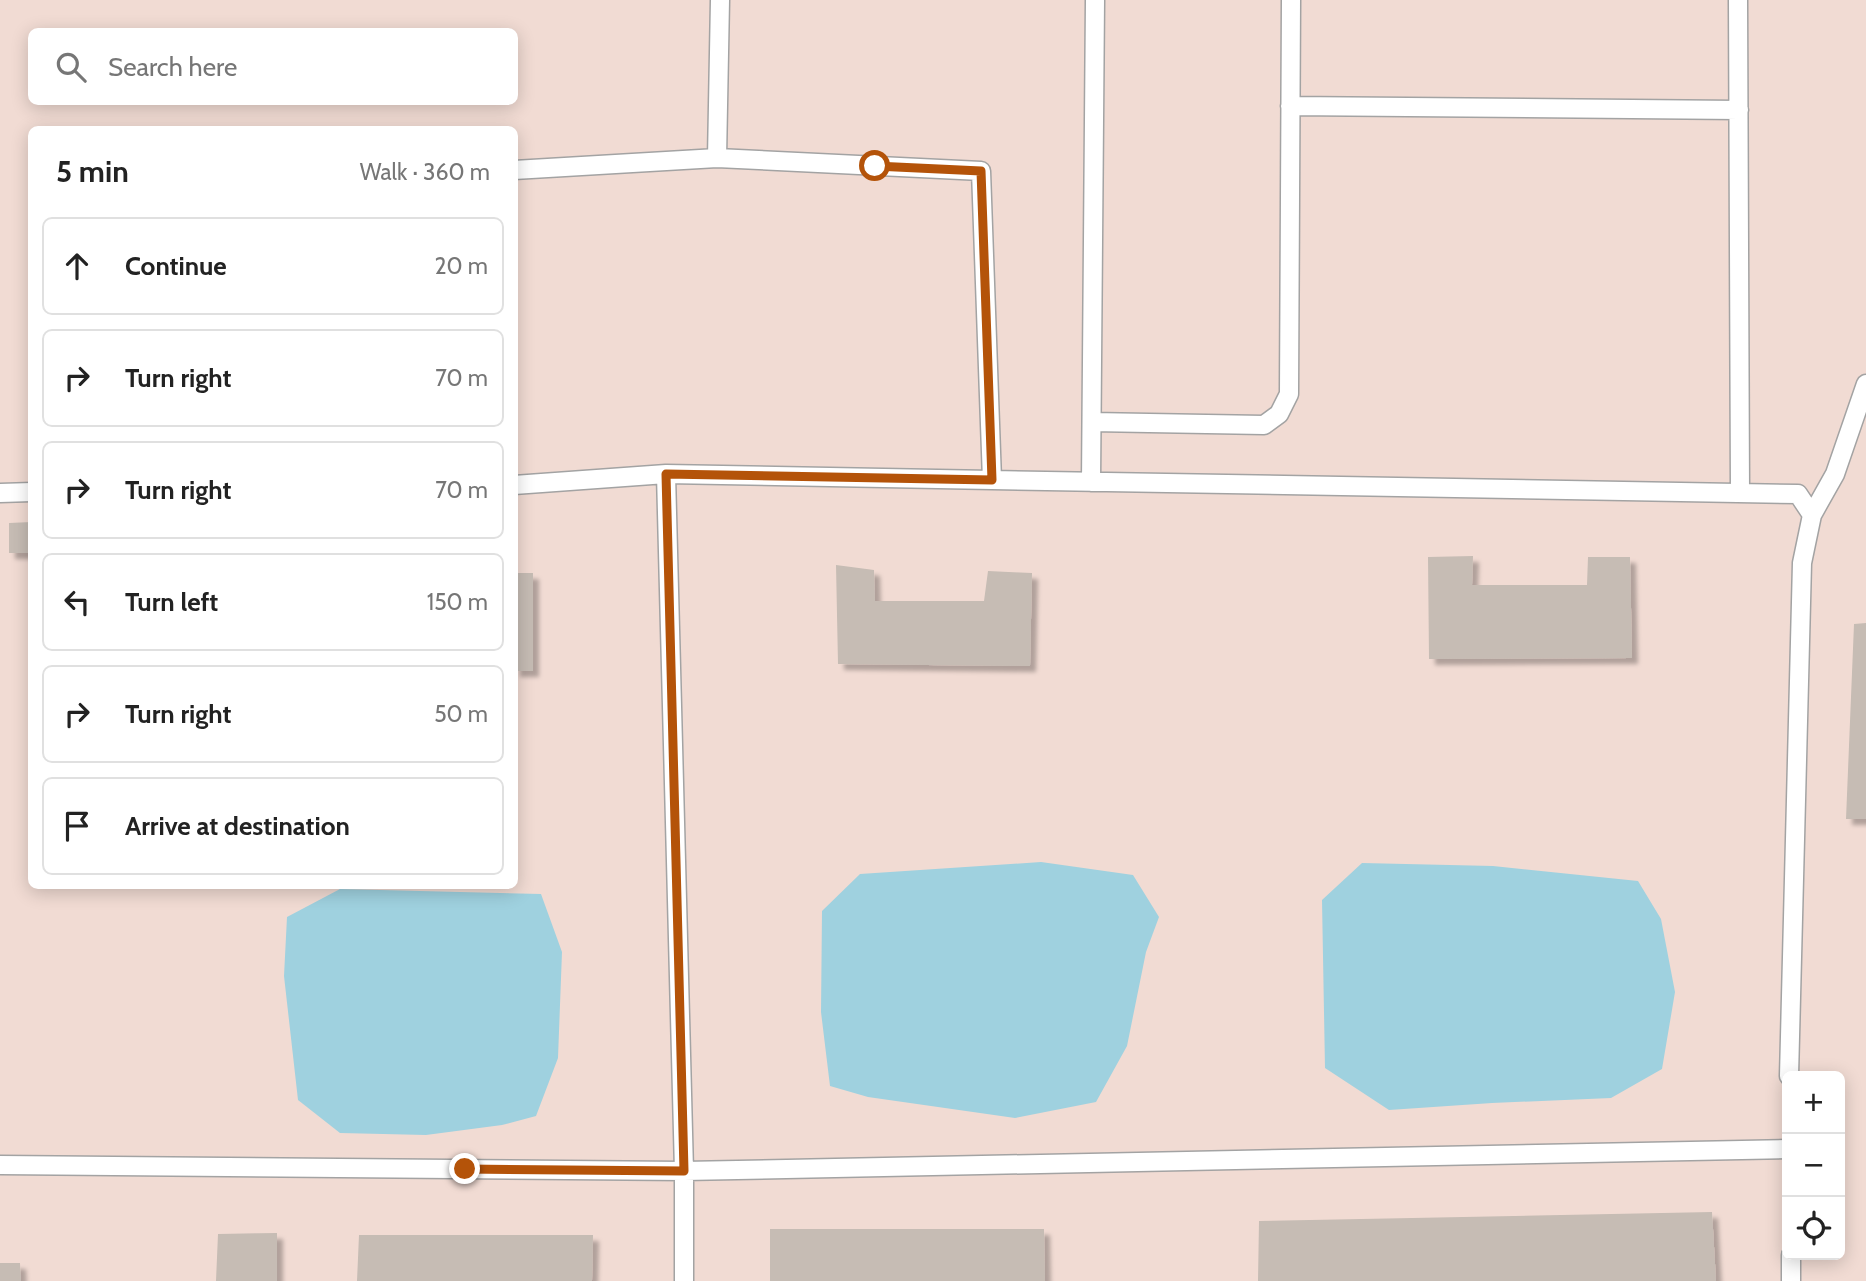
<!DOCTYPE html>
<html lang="en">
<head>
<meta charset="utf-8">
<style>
  body { margin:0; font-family:Cabin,sans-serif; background:#f2f2f2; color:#222 }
  .controls { position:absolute; right:21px; bottom:21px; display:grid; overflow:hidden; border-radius:10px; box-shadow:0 4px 18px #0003 }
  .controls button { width:63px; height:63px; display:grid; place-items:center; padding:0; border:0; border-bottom:2px solid #e0e0e0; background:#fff; color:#222; font:35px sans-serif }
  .stop { position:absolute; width:21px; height:21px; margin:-16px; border:5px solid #b45309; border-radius:50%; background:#fff }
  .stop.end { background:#b45309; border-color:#fff; box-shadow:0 2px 7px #0008 }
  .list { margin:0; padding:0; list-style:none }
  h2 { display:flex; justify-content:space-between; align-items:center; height:91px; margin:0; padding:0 28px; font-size:30px }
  h2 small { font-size:23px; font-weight:400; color:#767676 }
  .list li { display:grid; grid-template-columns:46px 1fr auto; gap:21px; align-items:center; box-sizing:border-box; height:98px; margin:0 14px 14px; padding:0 14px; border:2px solid #e0e0e0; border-radius:10px }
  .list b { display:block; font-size:26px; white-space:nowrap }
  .list em { font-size:23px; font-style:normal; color:#767676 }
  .icon { flex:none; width:38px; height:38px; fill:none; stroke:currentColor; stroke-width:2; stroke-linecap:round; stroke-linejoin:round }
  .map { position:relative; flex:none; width:1866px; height:1281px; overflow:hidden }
  .search { position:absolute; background:#fff; box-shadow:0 4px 18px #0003; left:28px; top:28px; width:490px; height:77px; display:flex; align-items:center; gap:18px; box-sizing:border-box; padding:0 24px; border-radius:10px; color:#767676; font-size:26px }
  .panel { position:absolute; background:#fff; box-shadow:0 4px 18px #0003; left:28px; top:126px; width:490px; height:763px; border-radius:10px }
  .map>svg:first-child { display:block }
  .military { fill:#f1dbd3; fill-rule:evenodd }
  .water { fill:#9fd1df }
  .building { fill:#c6bcb4; filter:url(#shadow) }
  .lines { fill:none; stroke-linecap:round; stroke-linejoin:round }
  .lane-casing { stroke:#a3a3a3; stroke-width:21 }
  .lane { stroke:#fff; stroke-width:18 }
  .route { stroke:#b45309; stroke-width:9 }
</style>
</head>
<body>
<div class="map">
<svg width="1866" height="1281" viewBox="0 0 1866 1281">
  <defs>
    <filter id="shadow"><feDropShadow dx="6" dy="6" stdDeviation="2" flood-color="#0004"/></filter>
  </defs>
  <rect width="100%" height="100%" fill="#eeeae1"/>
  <!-- military -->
  <path class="military" d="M0 0H1866V1281H0ZM32 32H514V102H32ZM32 130H514V886H32ZM1787 1076H1840V1255H1787Z"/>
  <!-- water -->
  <path class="water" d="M1041 862 1133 875 1159 917 1146 952 1127 1046 1096 1102 1015 1118 868 1097 830 1086 821 1012 822 911 860 874Z
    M1362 863 1493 866 1638 881 1661 919 1675 992 1662 1069 1611 1098 1492 1103 1389 1110 1325 1068 1322 900Z
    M340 889 541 894 562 952 558 1058 536 1116 502 1125 426 1135 340 1133 298 1100 284 976 287 917Z"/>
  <!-- building -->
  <path class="building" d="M32 522V553H9V523Z
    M1473 556 1472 585H1587L1588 557H1630L1632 658 1429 659 1428 557Z
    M836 565 874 570 875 601H984L988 571 1032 573 1030 666 838 664Z
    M514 573H533V671H514Z
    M1866 623V819H1846L1854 624Z
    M1712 1212 1716 1281H1258L1259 1221Z
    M770 1229H1044L1045 1281H770Z
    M277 1233V1281H216L218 1234Z
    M359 1235H593L592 1281H357Z
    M0 1263H20L21 1281H0Z"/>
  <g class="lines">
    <!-- lane casing -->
    <g class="lane-casing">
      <path id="lane" d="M1738 0 1740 493
        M1290 106 1739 110
        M717 158 720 0
        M514 170 717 158 981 171 992 480 1798 494 1812 515 1802 563 1789 1076
        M1092 422 1264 425 1279 414 1289 394 1291 0
        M666 474 684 1171V1281
        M1091 482 1095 0
        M514 485 666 474 992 480
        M0 493 32 492
        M1812 515 1835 474 1866 384
        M0 1165 684 1171 1787 1149
        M1791 1255V1281"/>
    </g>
    <!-- lane -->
    <use href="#lane" class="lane"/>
  </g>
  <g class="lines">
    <!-- route -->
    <path class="route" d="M465 1169 684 1171 666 474 992 480 981 171 875 166"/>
  </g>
</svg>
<div class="controls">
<button>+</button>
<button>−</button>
<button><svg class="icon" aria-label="locate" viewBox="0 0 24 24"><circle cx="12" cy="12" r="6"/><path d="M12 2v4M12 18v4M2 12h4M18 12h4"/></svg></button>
</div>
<div class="stop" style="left:875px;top:166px"></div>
<div class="stop end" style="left:465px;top:1169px"></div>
<div class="search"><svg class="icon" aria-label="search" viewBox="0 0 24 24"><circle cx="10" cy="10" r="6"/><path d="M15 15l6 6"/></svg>Search here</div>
<section class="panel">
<h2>5 min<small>Walk · 360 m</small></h2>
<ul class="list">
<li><svg class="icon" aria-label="ahead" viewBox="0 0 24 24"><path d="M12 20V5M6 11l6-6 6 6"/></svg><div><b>Continue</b></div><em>20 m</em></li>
<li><svg class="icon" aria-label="right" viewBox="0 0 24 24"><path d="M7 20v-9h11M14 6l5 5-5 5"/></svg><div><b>Turn right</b></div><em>70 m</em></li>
<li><svg class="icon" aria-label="right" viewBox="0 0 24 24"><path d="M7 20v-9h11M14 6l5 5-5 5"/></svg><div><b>Turn right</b></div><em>70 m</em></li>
<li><svg class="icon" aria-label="left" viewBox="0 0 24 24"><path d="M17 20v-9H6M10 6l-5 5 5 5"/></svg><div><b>Turn left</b></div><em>150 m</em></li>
<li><svg class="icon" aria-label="right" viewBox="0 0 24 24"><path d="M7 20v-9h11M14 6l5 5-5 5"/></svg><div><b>Turn right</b></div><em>50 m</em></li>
<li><svg class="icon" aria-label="arrive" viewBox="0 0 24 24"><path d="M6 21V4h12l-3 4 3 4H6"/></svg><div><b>Arrive at destination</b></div></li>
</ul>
</section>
</div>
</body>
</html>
